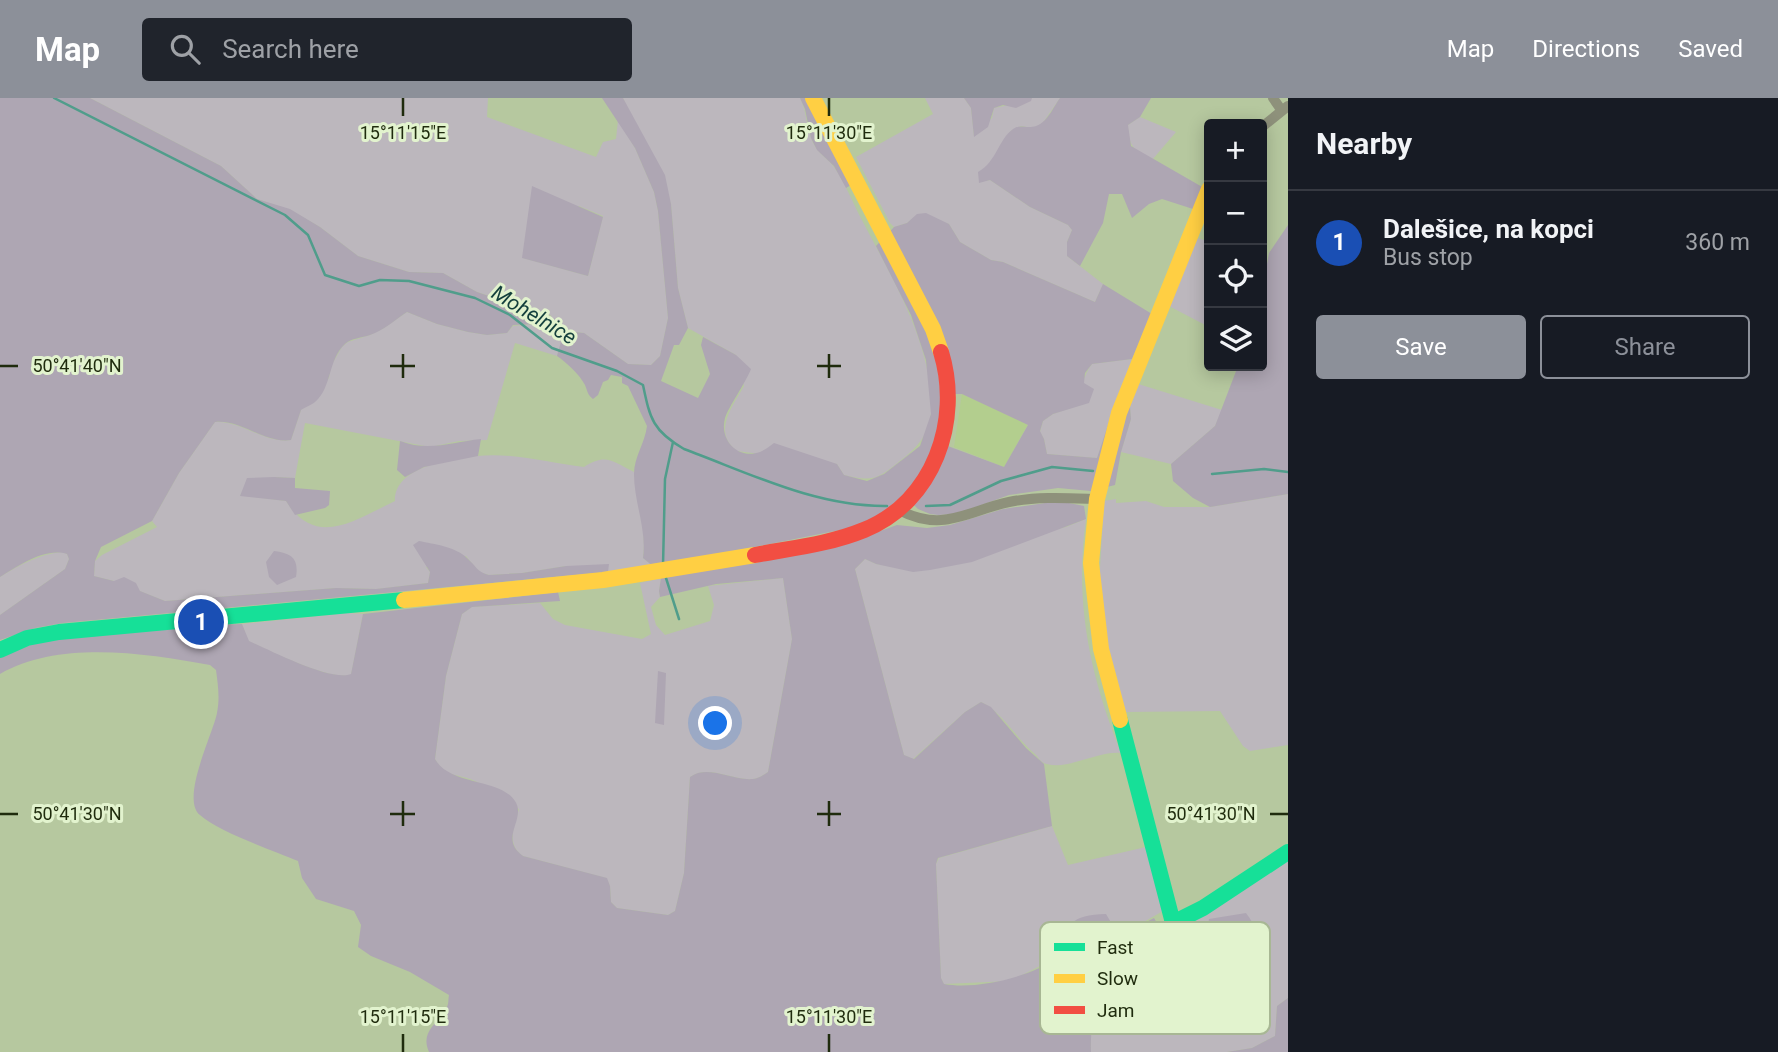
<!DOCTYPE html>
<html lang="en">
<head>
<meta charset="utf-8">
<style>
  body { margin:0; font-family:Roboto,sans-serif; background:#20242c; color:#f1f3f6 }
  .controls { position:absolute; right:21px; top:21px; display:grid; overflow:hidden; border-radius:7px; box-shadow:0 4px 18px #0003 }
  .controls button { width:63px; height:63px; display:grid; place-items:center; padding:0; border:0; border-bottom:2px solid #363941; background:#171b24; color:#f1f3f6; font:35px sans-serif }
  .you { position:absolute; left:716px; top:626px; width:24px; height:24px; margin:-18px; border:5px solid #fff; border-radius:50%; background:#1a73e8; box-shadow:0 0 0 10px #1a73e833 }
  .badge { display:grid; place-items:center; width:46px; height:46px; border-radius:50%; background:#8c9099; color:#fff; font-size:23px; font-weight:700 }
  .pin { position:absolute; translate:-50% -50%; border:4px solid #fff; box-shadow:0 2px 7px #0006 }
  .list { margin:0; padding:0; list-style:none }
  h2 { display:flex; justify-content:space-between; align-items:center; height:91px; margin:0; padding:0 28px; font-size:30px }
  h2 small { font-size:23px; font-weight:400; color:#9ea1a6 }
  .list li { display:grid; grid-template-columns:46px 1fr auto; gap:21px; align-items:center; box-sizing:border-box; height:105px; padding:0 28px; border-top:2px solid #363941 }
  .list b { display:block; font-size:26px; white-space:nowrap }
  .list p { margin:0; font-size:23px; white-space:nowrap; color:#9ea1a6 }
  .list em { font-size:23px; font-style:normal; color:#9ea1a6 }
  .actions { display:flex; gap:14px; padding:21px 28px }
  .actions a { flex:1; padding:16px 0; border:2px solid #8c9099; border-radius:7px; text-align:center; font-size:24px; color:#8c9099 }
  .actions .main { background:#8c9099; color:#fff }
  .icon { flex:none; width:38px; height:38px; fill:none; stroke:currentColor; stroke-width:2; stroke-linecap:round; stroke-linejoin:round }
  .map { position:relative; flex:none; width:1288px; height:954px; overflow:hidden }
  header { display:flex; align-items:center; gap:42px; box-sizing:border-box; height:98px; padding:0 35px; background:#8c9099; color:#fff }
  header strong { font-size:33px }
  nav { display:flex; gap:38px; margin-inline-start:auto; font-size:24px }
  .search { width:490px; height:63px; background:#20242c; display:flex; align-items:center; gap:18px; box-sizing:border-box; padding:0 24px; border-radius:7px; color:#9ea1a6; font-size:26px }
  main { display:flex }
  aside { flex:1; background:#171b24 }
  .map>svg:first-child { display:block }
  .built { fill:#b3ce8e }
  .green { fill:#bcb7bd; fill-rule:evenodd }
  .forest { fill:#aea6b3; fill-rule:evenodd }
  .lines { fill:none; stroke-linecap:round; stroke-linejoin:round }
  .stream { stroke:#509d8b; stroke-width:2.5 }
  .street { stroke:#8e917b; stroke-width:10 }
  .fast { stroke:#16e098; stroke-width:16 }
  .slow { stroke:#ffcf43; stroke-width:16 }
  .jam { stroke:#f24e42; stroke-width:16 }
  .ticks { fill:none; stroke:#1f2b0d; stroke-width:2.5 }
  .labels { text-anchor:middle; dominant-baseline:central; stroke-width:6; stroke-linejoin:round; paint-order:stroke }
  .water-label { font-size:21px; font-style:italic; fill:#133f3c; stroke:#e2f3ce }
  .key { fill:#e2f3ce; stroke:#a8b794; stroke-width:2 }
  .key-label { font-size:19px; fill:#1f2b0d }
  .ticks-label { font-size:18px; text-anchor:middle; fill:#1f2b0d; stroke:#e2f3ce; stroke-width:6; stroke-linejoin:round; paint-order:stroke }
</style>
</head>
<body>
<header>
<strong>Map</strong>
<div class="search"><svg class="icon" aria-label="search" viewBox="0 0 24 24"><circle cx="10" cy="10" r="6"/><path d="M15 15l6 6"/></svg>Search here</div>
<nav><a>Map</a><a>Directions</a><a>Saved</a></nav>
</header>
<main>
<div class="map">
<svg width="1288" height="954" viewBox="0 0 1288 954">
  <rect width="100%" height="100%" fill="#b6c89f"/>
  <!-- built -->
  <path class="built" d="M962 296 1028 326 1004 369 954 349Z"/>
  <!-- green -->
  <path class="green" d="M90 0H488L487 19 596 59 603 44 616 41 618 22 635 50 654 94 658 113 668 220 660 258 651 267 628 266 584 235 565 233 557 258 515 245 487 342 459 343 430 349 305 325 295 380 274 379 240 397 286 403C316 451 355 422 395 403 394 369 450 361 477 358 512 354 549 365 584 369 606 355 612 363 634 374 637 403 647 432 643 460L654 469 608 474 566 468 522 475 489 477 479 474 466 458 426 469 430 474 428 485 377 491 336 490 165 503 114 483 94 478 95 463 102 457 157 429 152 423 179 375 215 324C241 322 265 346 291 342L301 312 329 280 331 268 342 249 348 244 370 237 384 230 407 214 437 226 468 234 487 237 507 235 513 228 534 226 552 218 477 194 443 175 409 174 358 158 320 129 290 112 257 101 221 68ZM579 108 603 118 588 178 523 160Z
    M623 0H800C808 16 806 35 816 50 821 57 829 62 834 69 846 86 854 108 864 126 893 182 934 249 931 315 929 336 917 350 901 362 878 381 873 384 844 377L837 366 737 353C712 334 732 309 744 288L736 257 688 230 678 190 671 106Z
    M925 0H964L971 10 974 38 992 20 994 10 1030 3 1032 0H1060L1042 26 1033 30 1021 28 1011 33 979 84 990 82 1030 109 1068 127 1072 132 1067 144V158L1103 186 1095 204 1003 164 991 162 960 144 949 126 917 117 907 125 894 129 890 125 856 59 933 16Z
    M1140 19 1176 34 1152 62C1135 51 1128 50 1128 27Z
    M1196 140 1209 143V229L1167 207Z
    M1132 261 1097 360 1047 356 1044 341 1040 334 1043 323 1053 316 1076 308C1081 294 1083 277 1092 266Z
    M1135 285 1222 312 1215 328 1171 366 1121 354 1131 321 1130 309Z
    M1288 396V647L1250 653 1243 648 1220 613 1125 614 1109 557 1099 487 1104 403 1116 401V405L1146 403 1164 409H1210Z
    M1086 421C1074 504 1090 578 1121 655 1097 653 1069 672 1047 666 1041 665 1039 660 1035 656 1017 641 1002 614 981 604L965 614 913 661 904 657 855 471 865 461 876 466 895 469 1066 429Z
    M62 454 67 456 69 461 65 471 0 517V479C20 467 39 456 62 454Z
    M661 480 659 493 660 499 651 509 656 527 665 537 710 523 714 507 708 488 783 480 792 541 768 674C763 677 758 681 753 681 732 683 709 666 690 679L684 775 675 813 668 817 617 810 611 804 610 788 606 780 523 758C506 746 514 728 519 711 505 703 492 691 477 684 460 675 446 681 435 661L446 578 462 516 472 509 540 505 553 521 565 527 642 541 651 536 640 485Z
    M347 515 363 516 351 577C331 583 269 553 248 543L242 526Z
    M1052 728 1068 767 1146 749 1163 813 1119 838 1063 836 1058 859 1010 883 944 886 941 880 936 766 939 760Z
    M1288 760V900L1277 908 1275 938 1252 950 1227 954H1091C1090 936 1095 889 1101 872 1105 860 1118 850 1130 849L1136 902 1202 874 1181 856 1176 827Z"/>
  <!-- forest -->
  <path class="forest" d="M0 0H90L221 68 257 101 290 111 320 129 358 158 409 174 443 175 477 194 556 221 554 229 547 232 534 226 513 227 507 235 487 237 468 234 437 226 407 214C395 222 384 232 370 237 362 240 351 240 345 246 328 261 332 290 315 304 312 307 305 309 301 312L291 342C265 346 241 321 215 324L179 375 152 423 101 449 95 463 94 478 114 483 124 479 136 485 140 493 165 503 336 490 376 491 428 485 430 474 413 447 419 443C434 446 456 449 467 460 476 468 477 474 489 477L522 475 566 468 609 466 608 474 63 525 35 530 0 542V517L65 471 69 461 67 456C45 449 18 468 0 479Z
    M602 0H623L665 77 671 106 678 190 688 230 679 247H674L661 283 698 300 710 276 701 247 703 239 736 257 751 271C745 286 729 308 725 320 719 342 738 362 760 354 765 352 770 348 774 345L837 366 844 377 867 383 884 376 920 348 931 316 926 262 911 217 876 148 894 129 907 125 917 116 926 115 949 126 960 144 991 162 1003 164 1095 204 1103 186 1152 216 1132 261 1092 266 1085 275 1084 285 1094 291 1089 305 1053 316 1043 323 1040 333 1044 341 1047 356 1097 360 1115 306 1130 309 1131 321 1121 354 1115 387 1091 393 1058 390 1009 397 957 416 938 417 930 416 918 411 905 398 882 419 850 430 654 469 643 460C647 431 634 405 634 376 634 359 645 345 647 328L628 288 622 285V279L611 277 608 282 603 284 598 297 593 301C587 296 588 294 585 287 580 277 566 264 557 258L564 233 584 235 628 266 651 267 660 258 668 220 658 113 654 94 635 50ZM944 296H962L1028 327 1004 369 937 344Z
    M800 0H806L851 87 846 90 834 68 817 52 811 40 805 11Z
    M964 0H1032L1031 3 1016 10 1003 7 994 10 988 29 974 39 971 10Z
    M1060 0H1151L1140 19 1128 27 1131 48 1204 90 1193 111 1162 101 1149 106 1132 120 1122 96H1109L1103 125 1080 168 1067 158V144L1072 132 1068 127 1030 109 990 82 979 85 978 74C997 63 998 42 1013 31 1019 27 1023 29 1029 29 1045 30 1052 11 1060 0Z
    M532 88 603 119 588 178 522 160Z
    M1288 127V396L1210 409 1193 400 1173 383 1171 366 1215 328 1238 268H1262V199L1267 166 1269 155Z
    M481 341 478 358 424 369 405 379 397 372 400 343C428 354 453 344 481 341Z
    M274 379 295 380V390L330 393 329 407 325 410 295 417 286 403 240 398 247 380Z
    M1059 403 1084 408 1086 421 972 464 930 472 913 474 876 466 865 461 855 471 904 657 914 661 965 614 981 604 991 609 1026 650 1044 666 1052 728 938 760 936 766 941 880 944 886C976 892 1032 879 1058 859 1065 826 1071 817 1106 816L1119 838 1154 820 1157 825 1137 839 1144 862 1181 856 1202 874 1191 894 1136 902 1130 850C1118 849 1105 860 1101 872 1095 888 1090 936 1091 954H429C419 932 441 924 447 909 449 905 448 901 449 897L410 874 371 858 358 849 361 827 354 813 316 801 302 780 298 763C272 752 219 734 200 717 180 701 213 636 217 615 220 600 218 587 216 572L210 567C146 555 58 542 0 576V557L39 541 137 529 242 526 249 543C270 552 331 584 351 576L363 516 558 494 560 503 472 509 462 516 446 578 435 661C450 688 500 680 515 703 527 721 498 740 523 758L607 780 610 788 611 804 617 810 668 817 675 813 684 775 690 679C708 666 732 683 753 681 758 681 763 677 768 674L792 541 783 480 716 486 660 499 659 493 661 480 844 446 897 427 927 430 950 427 1003 411Z
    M274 453C292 455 299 461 296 479L277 487 269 479 266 464Z
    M658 573 666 575 664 627 655 625Z
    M1246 815C1256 828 1258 837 1249 851L1218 860C1208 848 1206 837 1209 821Z
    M1288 900V954H1227L1252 950 1275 938 1277 908Z"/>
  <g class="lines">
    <!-- stream -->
    <path class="stream" d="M54 0 285 117 308 137 325 177 359 188 380 182 409 183 475 200 510 217 552 250 617 273 643 287C650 321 653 333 684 351 749 375 816 409 887 408
      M1212 376 1264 371 1288 374
      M926 408 950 407 1001 383 1052 369 1093 373
      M663 468 665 381 673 344
      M666 480 679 521"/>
    <!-- street -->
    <path class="street" d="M1273 0 1282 13
      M1262 29 1288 8
      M899 412C943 435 967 413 1009 404 1038 398 1068 400 1097 401"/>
    <!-- fast -->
    <path class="fast" d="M0 552 27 540 59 534 404 502
      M1120 622 1173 825 1203 810 1288 754"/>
    <!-- slow -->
    <path class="slow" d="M813 0 933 231 941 254
      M404 502 603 482 755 457
      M1120 622 1101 551 1091 465 1097 401 1119 315 1209 91"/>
    <!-- jam -->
    <path class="jam" d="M755 457C792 450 830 446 864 432 934 404 962 322 941 254"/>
  </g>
  <!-- ticks -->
  <path class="ticks" d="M403 0V18M829 0V18M403 256V280M829 256V280M0 268H18M390 268H415M817 268H841M403 703V728M829 703V728M0 716H18M390 716H415M817 716H841M1270 716H1288M403 936V954M829 936V954"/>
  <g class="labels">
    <!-- water labels -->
    <g class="water-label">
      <text transform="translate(534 217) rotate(31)">Mohelnice</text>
    </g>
  </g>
  <!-- legend -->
  <rect x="1040" y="824" width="230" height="112" rx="10" class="key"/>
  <rect x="1054" y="845" width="31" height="8" fill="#16e098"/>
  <rect x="1054" y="876" width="31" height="9" fill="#ffcf43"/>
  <rect x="1054" y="908" width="31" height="8" fill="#f24e42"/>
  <g class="key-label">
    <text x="1097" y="856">Fast</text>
    <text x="1097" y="887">Slow</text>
    <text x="1097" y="919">Jam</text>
  </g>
  <g class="ticks-label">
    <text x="403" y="41">15°11'15"E</text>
    <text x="829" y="41">15°11'30"E</text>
    <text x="77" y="274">50°41'40"N</text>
    <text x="77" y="722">50°41'30"N</text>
    <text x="1211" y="722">50°41'30"N</text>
    <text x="403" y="925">15°11'15"E</text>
    <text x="829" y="925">15°11'30"E</text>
  </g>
</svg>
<div class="controls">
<button>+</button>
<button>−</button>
<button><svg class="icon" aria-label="locate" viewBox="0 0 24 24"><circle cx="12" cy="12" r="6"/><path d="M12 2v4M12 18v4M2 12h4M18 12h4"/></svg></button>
<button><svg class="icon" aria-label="layers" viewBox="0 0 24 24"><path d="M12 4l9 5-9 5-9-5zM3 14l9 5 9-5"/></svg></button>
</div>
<div class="you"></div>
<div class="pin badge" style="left:201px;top:524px;background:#1a4fb4">1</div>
</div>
<aside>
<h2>Nearby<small></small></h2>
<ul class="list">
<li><span class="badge" style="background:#1a4fb4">1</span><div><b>Dalešice, na kopci</b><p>Bus stop</p></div><em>360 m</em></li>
</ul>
<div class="actions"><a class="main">Save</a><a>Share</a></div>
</aside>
</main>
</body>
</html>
